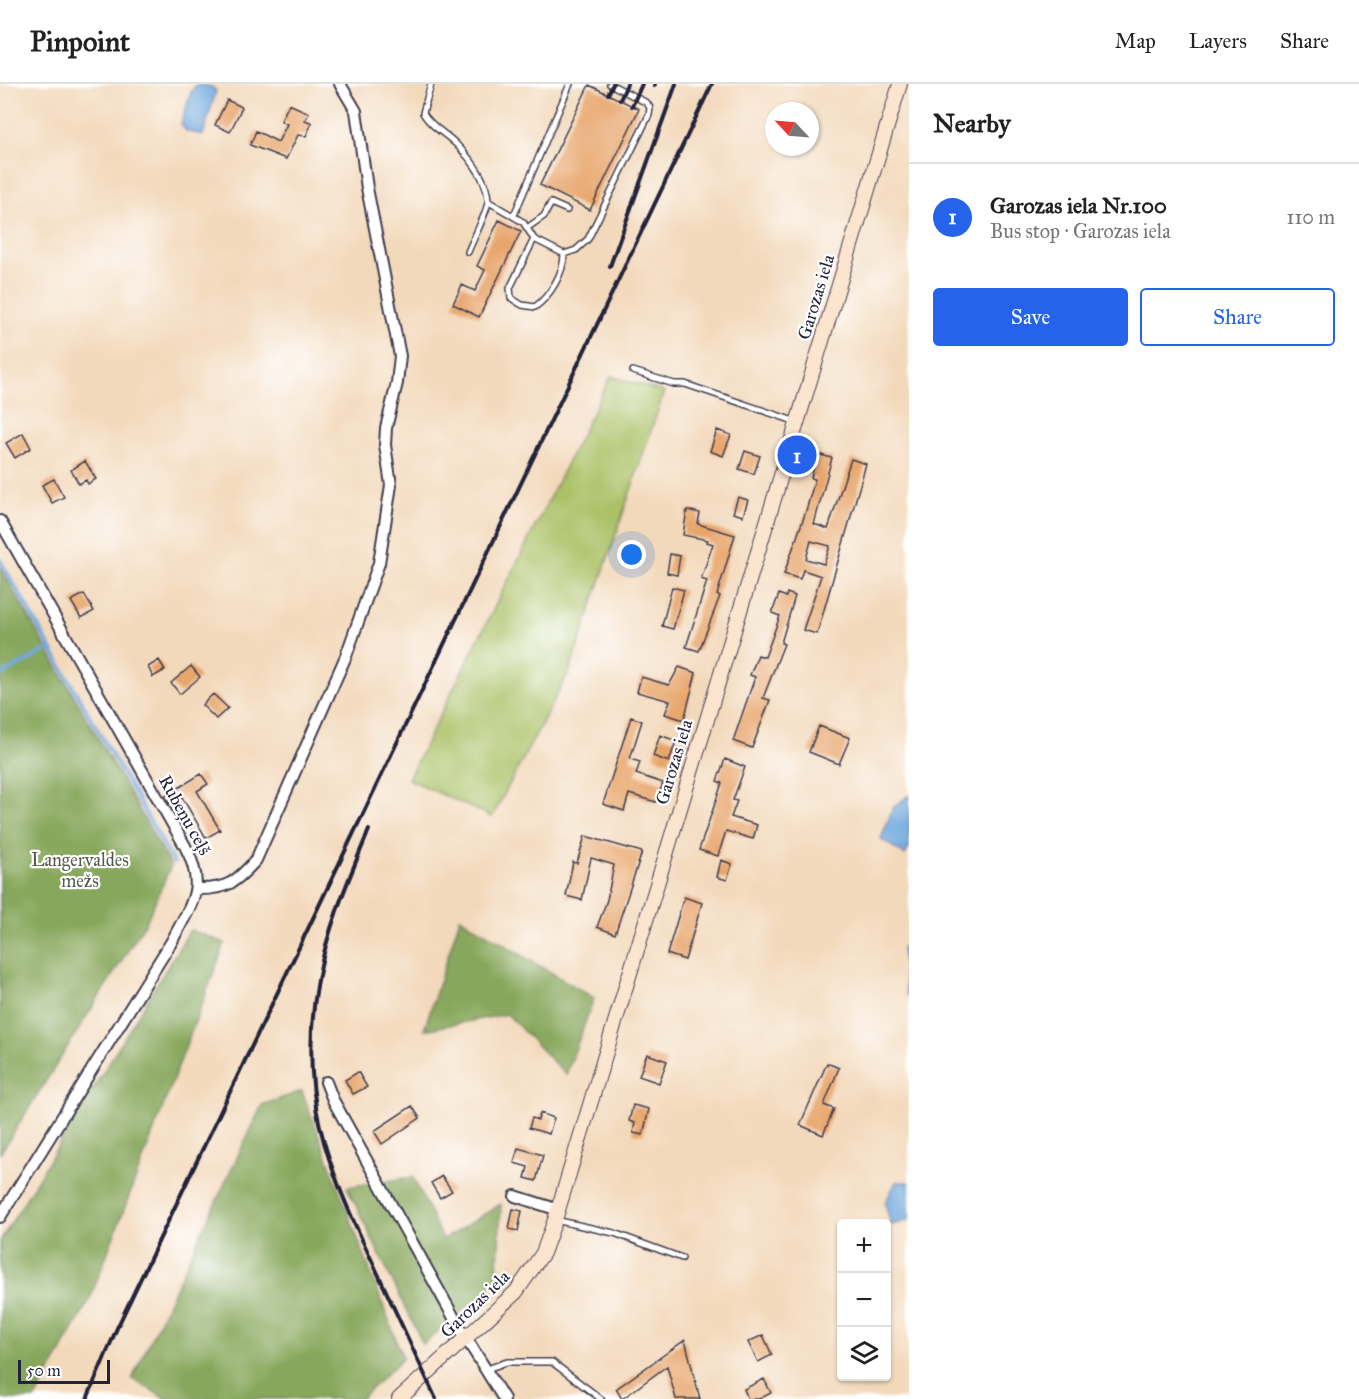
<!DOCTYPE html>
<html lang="en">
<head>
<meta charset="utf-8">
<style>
  body { margin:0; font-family:"IM FELL Great Primer",serif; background:#f6f6f6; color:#222 }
  .controls { position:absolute; right:18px; bottom:18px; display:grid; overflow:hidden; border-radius:6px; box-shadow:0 2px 4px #0004 }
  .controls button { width:54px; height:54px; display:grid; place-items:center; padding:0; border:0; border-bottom:2px solid #e0e0e0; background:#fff; color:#222; font:30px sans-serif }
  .compass { position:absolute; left:765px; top:18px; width:54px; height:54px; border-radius:50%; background:#fff; box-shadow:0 2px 4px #0004; rotate:296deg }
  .scale { position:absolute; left:18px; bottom:15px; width:92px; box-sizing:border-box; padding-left:6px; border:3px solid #22223b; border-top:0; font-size:16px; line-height:21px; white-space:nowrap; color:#22223b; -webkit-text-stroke:4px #fff; paint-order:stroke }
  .you { position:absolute; left:632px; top:471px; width:21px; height:21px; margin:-15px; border:4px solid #fff; border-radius:50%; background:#1a73e8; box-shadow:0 0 0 9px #1a73e833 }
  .badge { display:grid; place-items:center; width:39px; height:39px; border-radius:50%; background:#2563eb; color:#fff; font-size:20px; font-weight:700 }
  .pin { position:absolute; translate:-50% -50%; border:3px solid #fff; box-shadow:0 2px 6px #0006 }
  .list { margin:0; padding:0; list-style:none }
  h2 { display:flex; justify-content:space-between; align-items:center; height:78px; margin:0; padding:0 24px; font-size:26px }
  h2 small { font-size:20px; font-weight:400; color:#767676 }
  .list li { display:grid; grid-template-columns:39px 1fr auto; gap:18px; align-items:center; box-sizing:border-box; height:108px; padding:0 24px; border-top:2px solid #e0e0e0 }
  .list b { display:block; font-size:22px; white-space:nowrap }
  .list p { margin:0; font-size:20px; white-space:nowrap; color:#767676 }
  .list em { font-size:20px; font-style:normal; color:#767676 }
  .actions { display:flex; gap:12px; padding:18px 24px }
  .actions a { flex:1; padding:14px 0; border:2px solid #2563eb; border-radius:6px; text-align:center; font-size:21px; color:#2563eb }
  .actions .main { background:#2563eb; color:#fff }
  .icon { flex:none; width:33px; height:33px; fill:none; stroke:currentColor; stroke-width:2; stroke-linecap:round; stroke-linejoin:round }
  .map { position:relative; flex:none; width:909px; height:1315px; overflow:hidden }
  header { display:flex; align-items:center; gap:36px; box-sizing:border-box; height:84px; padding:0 30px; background:#fff; border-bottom:2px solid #e0e0e0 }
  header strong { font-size:28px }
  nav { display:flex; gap:33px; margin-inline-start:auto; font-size:21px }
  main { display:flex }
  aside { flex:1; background:#fff }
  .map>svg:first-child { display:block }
  .green { fill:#aac166; stroke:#667250; stroke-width:1.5 }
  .forest { fill:#87a75b; stroke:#54644b; stroke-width:1.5 }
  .water { fill:#6ea7dd; stroke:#48648c; stroke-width:1.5 }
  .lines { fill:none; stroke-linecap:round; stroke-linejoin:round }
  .stream { stroke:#6ea7dd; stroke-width:4 }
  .building { fill:#e8a66c; fill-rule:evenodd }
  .lane-casing { stroke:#413d4e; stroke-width:8 }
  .street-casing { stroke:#413d4e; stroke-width:14 }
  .secondary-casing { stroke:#413d4e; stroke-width:16 }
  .lane { stroke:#fff; stroke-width:5 }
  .street { stroke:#fff; stroke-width:10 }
  .secondary { stroke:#fce5cf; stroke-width:14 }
  .rail { stroke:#22223b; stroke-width:4 }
  .labels { text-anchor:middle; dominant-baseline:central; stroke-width:4.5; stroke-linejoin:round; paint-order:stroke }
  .street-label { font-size:18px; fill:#22223b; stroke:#fff }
  .park-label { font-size:18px; fill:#525a4a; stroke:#fff }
</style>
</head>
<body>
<header>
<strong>Pinpoint</strong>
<nav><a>Map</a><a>Layers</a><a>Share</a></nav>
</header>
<main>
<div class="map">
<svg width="909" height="1315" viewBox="0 0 909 1315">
  <rect width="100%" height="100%" fill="#fff"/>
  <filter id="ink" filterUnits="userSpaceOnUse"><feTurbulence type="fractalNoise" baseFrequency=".0167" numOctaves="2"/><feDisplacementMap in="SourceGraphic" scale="12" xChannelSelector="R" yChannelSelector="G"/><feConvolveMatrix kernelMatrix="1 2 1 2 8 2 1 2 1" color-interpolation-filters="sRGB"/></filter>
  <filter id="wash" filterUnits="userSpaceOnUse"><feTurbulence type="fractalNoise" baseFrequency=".008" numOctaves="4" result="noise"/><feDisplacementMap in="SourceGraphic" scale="24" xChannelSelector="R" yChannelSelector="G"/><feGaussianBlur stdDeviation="1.35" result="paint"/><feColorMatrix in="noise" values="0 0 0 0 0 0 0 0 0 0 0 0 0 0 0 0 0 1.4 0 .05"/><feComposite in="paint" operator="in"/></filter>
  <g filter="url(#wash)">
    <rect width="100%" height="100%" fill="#f3d9bb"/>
    <!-- green -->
    <path class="green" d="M611 292 664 308 570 586 492 733 408 695Z"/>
    <!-- forest -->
    <path class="forest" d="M0 483 171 782 146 838 0 1070Z
      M460 834 594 914 566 991 507 930 424 946Z
      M190 846 225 859 90 1215 35 1315H0V1157Z
      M302 1007 403 1274 360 1315H167L132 1295 262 1021Z
      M413 1093 443 1156 501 1120 497 1198 423 1260 347 1103Z"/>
    <!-- water -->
    <path class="water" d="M197 0 212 3 216 7 203 51 186 47 181 40 191 8Z
      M909 711V764L905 771 881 755 893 724Z
      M909 858V911H906L902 864Z
      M896 1098H909V1136L891 1141 885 1119Z"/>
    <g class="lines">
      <!-- stream -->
      <path class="stream" d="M0 476 174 779
        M0 592 50 564"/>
    </g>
    <g id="blocks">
      <!-- building -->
      <path class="building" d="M589 1 639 25 590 126 540 101Z
        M227 16 242 23 230 48 215 41Z
        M289 20 309 29 305 36 312 39 306 52 298 51 286 75 250 61 256 47 278 58 287 40 281 37Z
        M499 136 521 147 479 233 453 220 462 201 475 207 485 186 477 182Z
        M717 346 731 351 723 372 710 367Z
        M23 349 31 364 15 374 6 359Z
        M745 367 760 372 754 390 739 385Z
        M817 370 832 374 814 440 828 445 851 375 866 380 817 550 803 546 821 492 803 486 800 495 784 490 806 427 815 395 811 394ZM811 457 830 462 824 480 806 475Z
        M85 377 96 395 88 400 86 396 79 400 71 386Z
        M54 395 64 413 52 419 42 401Z
        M738 413 748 416 743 432 733 429Z
        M687 426 700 429 698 440 735 451 717 511 720 512 699 567 686 563 707 497 701 495 713 460 707 458 708 456 683 451Z
        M670 470 680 472 677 491 667 489Z
        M672 503 684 506 673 545 662 542Z
        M787 509 795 512 781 559 784 560 763 614 770 616 752 664 733 657 755 593 750 591 758 571 765 573 780 532 772 529 779 510 786 513Z
        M84 510 94 527 81 534 71 517Z
        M159 576 165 586 153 593 148 583Z
        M191 582 200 593 180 610 171 599Z
        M679 583 696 589 684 636 665 630 670 617 637 608 641 593 669 601Z
        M213 610 228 624 216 635 202 621Z
        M631 633 642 637 630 675 640 678 636 690 663 699 656 718 629 710 624 727 603 720Z
        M819 642 850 654 839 680 809 668Z
        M660 651 676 657 669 678 653 672Z
        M725 675 745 683 733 716 737 717 731 733 757 741 753 755 726 747 718 772 699 766 722 699 717 697Z
        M201 690 208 700 197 707 220 746 206 754 182 713 170 720 165 712Z
        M585 752 642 768 615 850 597 843 607 816 614 781 591 774 582 816 566 812 573 778 577 779Z
        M721 776 732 780 727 796 717 793Z
        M684 813 702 819 685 876 667 870Z
        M647 970 667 977 659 999 639 992Z
        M827 979 839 984 824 1021 834 1025 823 1051 800 1041Z
        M358 988 367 1003 353 1010 345 996Z
        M633 1021 649 1025 643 1051 633 1049 635 1039 629 1037Z
        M412 1022 420 1034 382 1060 374 1047Z
        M540 1029 554 1034 549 1050 529 1044 532 1034 538 1036Z
        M518 1064 543 1071 536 1097 525 1094 528 1083 514 1079Z
        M442 1092 452 1107 440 1114 431 1099Z
        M513 1125 522 1127 518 1147 509 1145Z
        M763 1251 772 1271 758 1278 748 1258Z
        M685 1256 700 1315H676L667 1282 622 1315 616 1305Z
        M764 1295 771 1309 759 1315H748L744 1305Z"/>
    </g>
  </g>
  <g filter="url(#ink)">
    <use href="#blocks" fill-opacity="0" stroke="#413d4e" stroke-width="1.5"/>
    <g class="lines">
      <!-- lane casing -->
      <g class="lane-casing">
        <path id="lane" d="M431 0 423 29C431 43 445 49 456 60 470 74 487 95 488 116 489 125 472 157 468 168
          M489 118 523 138 534 155 510 204 511 214 522 221 535 223C550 212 564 189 564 170L534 155
          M514 131 570 0
          M527 144 544 132 551 119 567 126
          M564 170 576 166 588 155 649 31 650 24 647 19 610 0
          M633 287 674 300H685L797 338
          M555 1136 614 1149 682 1174
          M487 1285 507 1278H552L601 1315"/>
      </g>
      <!-- street casing -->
      <g class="street-casing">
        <path id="street" d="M0 437 185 762C207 804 192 818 172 857L0 1133
          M196 805C227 806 236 798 256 776L346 572 379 479 391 401 385 361 386 344 397 299 400 272 367 104 356 27 340 0
          M326 998 333 1016 458 1241 504 1315
          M515 1112 559 1126"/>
      </g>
      <!-- secondary casing -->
      <g class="secondary-casing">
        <path id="secondary" d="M399 1315 516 1208 543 1169 555 1136 900 0"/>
      </g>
      <!-- lane -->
      <use href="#lane" class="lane"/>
      <!-- street -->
      <use href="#street" class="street"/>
      <!-- secondary -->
      <use href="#secondary" class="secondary"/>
      <!-- rail -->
      <path class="rail" d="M654 2 655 0
        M608 10 613 0
        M620 16 627 0
        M632 22 642 0
        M610 182 676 0
        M369 746C349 794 327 845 318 896 297 1009 326 1080 373 1179 394 1225 415 1270 436 1315
        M87 1315 117 1244 712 0"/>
    </g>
  </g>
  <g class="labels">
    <!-- street labels -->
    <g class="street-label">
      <text transform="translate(816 213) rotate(-73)">Garozas iela</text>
      <text transform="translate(674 678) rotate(-73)">Garozas iela</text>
      <text transform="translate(185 731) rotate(61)">Rubeņu ceļš</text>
      <text transform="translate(475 1220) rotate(-44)">Garozas iela</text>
    </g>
    <!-- park labels -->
    <g class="park-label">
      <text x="80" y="776">Langervaldes<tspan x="80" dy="21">mežs</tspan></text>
    </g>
  </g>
</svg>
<div class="controls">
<button>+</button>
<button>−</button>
<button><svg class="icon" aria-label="layers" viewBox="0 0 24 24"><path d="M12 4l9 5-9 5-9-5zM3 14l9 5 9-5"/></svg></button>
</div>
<svg class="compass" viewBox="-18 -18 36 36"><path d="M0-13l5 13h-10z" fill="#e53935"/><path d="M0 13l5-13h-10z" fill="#767676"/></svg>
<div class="scale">50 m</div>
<div class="you"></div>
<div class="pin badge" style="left:797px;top:371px">1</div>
</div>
<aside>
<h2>Nearby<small></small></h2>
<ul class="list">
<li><span class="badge">1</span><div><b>Garozas iela Nr.100</b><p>Bus stop · Garozas iela</p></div><em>110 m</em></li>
</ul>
<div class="actions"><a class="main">Save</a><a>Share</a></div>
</aside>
</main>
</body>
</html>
